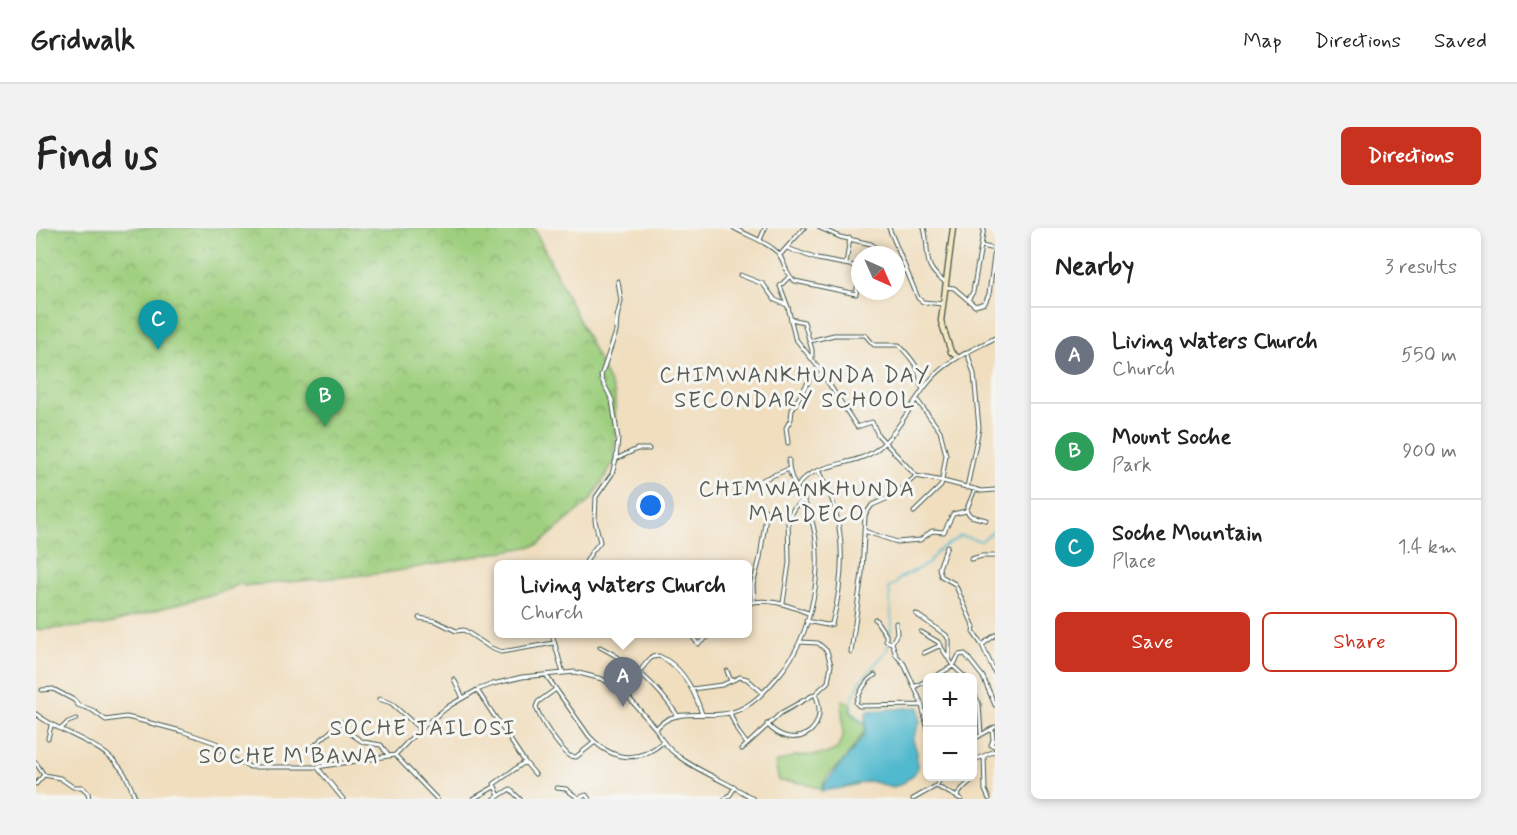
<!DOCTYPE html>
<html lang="en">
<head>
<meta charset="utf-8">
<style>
  body { margin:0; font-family:Mynerve,sans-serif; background:#f2f2f2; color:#222 }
  .controls { position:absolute; right:18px; bottom:18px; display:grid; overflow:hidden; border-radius:9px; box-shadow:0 3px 9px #0003 }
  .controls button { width:54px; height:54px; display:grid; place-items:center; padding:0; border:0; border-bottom:2px solid #e0e0e0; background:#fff; color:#222; font:30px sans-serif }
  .compass { position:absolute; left:815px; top:18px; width:54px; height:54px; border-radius:50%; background:#fff; box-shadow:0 3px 9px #0003; rotate:135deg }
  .you { position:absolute; left:615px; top:278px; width:21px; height:21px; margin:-15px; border:4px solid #fff; border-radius:50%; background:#1a73e8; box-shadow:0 0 0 9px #1a73e833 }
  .badge { display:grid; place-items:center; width:39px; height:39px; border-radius:50%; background:#c8321e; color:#fff; font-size:20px; font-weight:700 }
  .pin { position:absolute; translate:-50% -50px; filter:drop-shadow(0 2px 3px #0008) }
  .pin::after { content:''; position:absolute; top:32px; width:21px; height:18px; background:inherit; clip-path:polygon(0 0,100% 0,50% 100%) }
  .popup { position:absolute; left:458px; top:332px; width:258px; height:78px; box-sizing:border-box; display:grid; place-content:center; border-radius:9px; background:#fff; filter:drop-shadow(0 2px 4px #0005); font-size:20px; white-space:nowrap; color:#767676 }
  .popup b { font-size:22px; color:#222 }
  .popup::after { content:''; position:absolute; left:50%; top:100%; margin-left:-12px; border:12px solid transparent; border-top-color:#fff }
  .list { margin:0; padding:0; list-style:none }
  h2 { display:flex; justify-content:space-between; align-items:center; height:78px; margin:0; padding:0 24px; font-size:26px }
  h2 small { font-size:20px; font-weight:400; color:#767676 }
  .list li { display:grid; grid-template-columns:39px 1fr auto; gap:18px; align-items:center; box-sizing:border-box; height:96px; padding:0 24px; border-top:2px solid #e0e0e0 }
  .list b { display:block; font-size:22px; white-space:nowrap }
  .list p { margin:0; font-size:20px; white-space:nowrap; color:#767676 }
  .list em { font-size:20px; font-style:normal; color:#767676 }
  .actions { display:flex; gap:12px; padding:18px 24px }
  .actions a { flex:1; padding:14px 0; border:2px solid #c8321e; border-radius:9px; text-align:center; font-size:21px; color:#c8321e }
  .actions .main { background:#c8321e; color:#fff }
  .map { position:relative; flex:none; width:959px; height:571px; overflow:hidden; border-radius:9px }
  header { display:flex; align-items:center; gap:36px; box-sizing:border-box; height:84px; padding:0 30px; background:#fff; border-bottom:2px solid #e0e0e0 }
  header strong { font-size:28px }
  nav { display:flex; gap:33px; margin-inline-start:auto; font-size:21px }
  .intro { display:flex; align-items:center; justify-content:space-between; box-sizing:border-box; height:144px; padding:0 36px }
  h1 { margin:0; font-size:42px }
  .button { padding:15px 27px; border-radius:9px; background:#c8321e; color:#fff; font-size:21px; font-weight:700 }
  main { display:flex; gap:36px; padding:0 36px }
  aside { flex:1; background:#fff; border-radius:9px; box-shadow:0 3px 9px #0003 }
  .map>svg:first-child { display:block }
  .green { fill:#9ecf7e; stroke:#5e8659; stroke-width:1.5 }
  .park { fill:url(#park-crowns); stroke:#5e8659; stroke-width:1.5 }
  .water { fill:#51b9ce; stroke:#387b81; stroke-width:1.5 }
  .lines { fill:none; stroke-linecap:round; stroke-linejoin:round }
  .stream { stroke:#51b9ce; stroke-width:1.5 }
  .street-casing { stroke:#3e5549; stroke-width:5 }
  .secondary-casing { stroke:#3e5549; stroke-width:7 }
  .street { stroke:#fff; stroke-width:3 }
  .secondary { stroke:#f7e8c3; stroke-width:4.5 }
  .labels { text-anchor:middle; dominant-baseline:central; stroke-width:6; stroke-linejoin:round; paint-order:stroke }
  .quarter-label { font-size:22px; letter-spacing:1.5px; fill:#5c5c56; stroke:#f6f6f2 }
</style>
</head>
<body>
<header>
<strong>Gridwalk</strong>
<nav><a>Map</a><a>Directions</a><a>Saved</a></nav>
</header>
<div class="intro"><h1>Find us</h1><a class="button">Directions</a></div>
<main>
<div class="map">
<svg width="959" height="571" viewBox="0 0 959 571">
  <defs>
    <pattern id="park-crowns" width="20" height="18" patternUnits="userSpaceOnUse" patternTransform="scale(1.5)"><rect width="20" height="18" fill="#9ecf7e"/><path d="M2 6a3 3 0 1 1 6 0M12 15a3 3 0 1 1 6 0" fill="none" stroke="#80a968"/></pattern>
  </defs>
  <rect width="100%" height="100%" fill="#f6f6f2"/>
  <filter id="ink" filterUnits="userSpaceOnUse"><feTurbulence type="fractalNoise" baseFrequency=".0167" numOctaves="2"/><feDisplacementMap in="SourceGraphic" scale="12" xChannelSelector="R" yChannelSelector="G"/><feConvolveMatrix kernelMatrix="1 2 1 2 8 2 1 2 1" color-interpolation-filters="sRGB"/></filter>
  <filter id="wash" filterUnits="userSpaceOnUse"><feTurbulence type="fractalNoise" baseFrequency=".008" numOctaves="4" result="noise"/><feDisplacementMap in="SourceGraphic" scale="24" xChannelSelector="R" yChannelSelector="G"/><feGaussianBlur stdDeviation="1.35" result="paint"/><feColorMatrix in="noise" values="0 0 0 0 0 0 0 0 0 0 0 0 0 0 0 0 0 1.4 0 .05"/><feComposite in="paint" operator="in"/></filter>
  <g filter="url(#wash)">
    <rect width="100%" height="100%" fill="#f0debf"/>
    <!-- green -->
    <path class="green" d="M806 472 815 476 814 483 825 495 828 493 829 502 810 530 791 548 785 561 767 555 743 553 739 535 759 528 790 526 801 521 807 509Z"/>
    <!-- park -->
    <path class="park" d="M0 0H498L579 166V232L555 272 502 317 350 345 208 358 205 355 194 361 68 397 0 402Z"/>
    <!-- water -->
    <path class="water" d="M883 479 884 493 877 512 881 524V541L878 546 866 556 857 559 833 553 806 560 785 563C796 541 817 528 828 506 831 501 829 490 831 483Z"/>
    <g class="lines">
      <!-- stream -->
      <path class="stream" d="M864 350 892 336 901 323 925 308 945 313 959 302
        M816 472 825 452 849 425 852 419 856 396 853 359 860 356 863 351
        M816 474 815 482 826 494 828 493"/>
    </g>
  </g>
  <g filter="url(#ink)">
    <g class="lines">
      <!-- street casing -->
      <g class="street-casing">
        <path id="street" d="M698 0C712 8 728 12 741 24 749 32 749 47 759 53L820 66 824 45
          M784 0 804 9 835 16 850 27
          M853 0 882 70 887 74 907 76
          M888 0C895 24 884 39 910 54
          M724 12 729 0
          M751 20 781 31 824 39
          M744 27 768 0
          M810 36 814 10
          M860 45 870 42
          M704 47 727 56 739 72 751 77
          M753 49 744 58 752 79 759 110 782 139 821 199 836 194 842 207 880 248 907 253 946 263 959 262
          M909 59 918 60 939 78 949 75 953 66 959 21 946 18
          M932 72 937 64 948 0
          M755 91 768 94 776 122V130
          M774 113 798 107H829L838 117H863C873 128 886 141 884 156L887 161
          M931 124 938 146 943 200 931 260
          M752 215 750 200 755 191 756 182 775 149 787 146
          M580 231 601 221H613
          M728 251 753 241
          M762 258C774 235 820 238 840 222 862 205 874 178 891 156 909 133 934 123 959 110
          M939 261 930 283 935 288 950 292
          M878 284 905 258 910 227 904 203 881 172
          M828 303 861 314 884 312 896 303 908 304 917 286 930 283
          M911 318 903 340 905 348 919 356 938 399 937 404 946 417 959 445
          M935 331 946 328H959
          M549 336 555 325 564 314 559 293 560 269 576 246 580 231 582 211 576 172 566 152 565 148 580 104 581 89 585 73 582 53
          M718 374 717 357 724 330 730 288 729 282
          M712 375C734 370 751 377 772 385
          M747 375 753 335 752 291 758 280 768 271
          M880 386 910 407 913 412V429
          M383 390 400 393 420 403 428 402 455 420 465 424 518 415
          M839 391 850 407V413L856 415 860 427 868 436 885 474 892 502
          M770 393 791 397 796 396C806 358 810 317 798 278 795 266 788 255 783 244
          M885 404 902 414 917 438 929 449
          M516 406 527 445
          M658 411 662 416 676 406
          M856 415 861 405 860 395
          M946 417 959 407
          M564 419C599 437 620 456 642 488
          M815 424 826 345 829 287 836 277 859 267 880 248
          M888 425 905 417
          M691 443 695 453
          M510 447 553 508C576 533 602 536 627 514
          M839 447C830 452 823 465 820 475L823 478 886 477
          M898 449 917 438 923 427 929 426 947 449 959 477
          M418 451 427 470
          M878 459 892 452
          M520 461 502 474 500 479C506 496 521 516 533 528L540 529 559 514
          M656 461 686 457 704 449 711 451 727 465
          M936 461 943 476 945 507
          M6 462 17 461 38 472 42 477 56 482 70 492 90 489 99 491 145 503 180 515 193 529 214 539H281L359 527 384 501 413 478 441 462 457 456 486 449 539 444 566 451 587 463 620 501
          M441 462 489 534 499 546
          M587 463 612 433 616 429 623 428C646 438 659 464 666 486
          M343 471 355 475 384 501
          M694 485 702 504 711 516
          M0 486C28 508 68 514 88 545 93 553 96 563 100 571
          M731 496C756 525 796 503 779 466
          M25 501 32 494 40 491
          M956 501 957 512 955 517 959 518
          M315 506 327 514 345 517 352 527
          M12 510 15 498
          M936 512 959 499
          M706 521 745 485 779 466 792 454 795 437 791 423 782 415 764 414
          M359 527 401 571
          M948 528 949 562 953 571
          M936 533 959 523
          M0 535 8 547 24 550 37 559H46L52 565 53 571
          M288 536 278 518 305 494
          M281 539 307 571
          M0 556 8 547
          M900 558 925 571
          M521 560 530 561 542 570 550 567 553 571
          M463 568 458 556 489 534
          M921 568 926 561 938 550
          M437 571 458 559
          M458 571 474 561 484 571
          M689 571 694 567 699 559
          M717 571C689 550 633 536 620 501 638 477 673 492 697 484 717 478 730 462 743 447 776 408 791 335 774 287 768 268 751 252 753 232
          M877 571 900 558 906 548"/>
      </g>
      <!-- secondary casing -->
      <g class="secondary-casing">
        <path id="secondary" d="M917 0 905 93 915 124 920 128"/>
      </g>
      <!-- street -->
      <use href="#street" class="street"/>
      <!-- secondary -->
      <use href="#secondary" class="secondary"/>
    </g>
  </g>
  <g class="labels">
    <!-- quarter labels -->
    <g class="quarter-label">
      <text x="759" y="148">CHIMWANKHUNDA DAY<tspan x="759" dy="25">SECONDARY SCHOOL</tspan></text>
      <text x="771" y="262">CHIMWANKHUNDA<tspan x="771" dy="25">MALDECO</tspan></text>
      <text x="387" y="501">SOCHE JAILOSI</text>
      <text x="253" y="529">SOCHE M'BAWA</text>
    </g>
  </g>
</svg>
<div class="controls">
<button>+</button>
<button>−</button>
</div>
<svg class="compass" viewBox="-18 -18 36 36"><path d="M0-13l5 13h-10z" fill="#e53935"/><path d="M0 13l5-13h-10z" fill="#767676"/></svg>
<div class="you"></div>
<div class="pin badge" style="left:587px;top:479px;background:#6b7280">A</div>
<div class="popup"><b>Living Waters Church</b>Church</div>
<div class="pin badge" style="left:289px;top:199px;background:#2e9e5b">B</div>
<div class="pin badge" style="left:122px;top:122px;background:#0f9aa8">C</div>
</div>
<aside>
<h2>Nearby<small>3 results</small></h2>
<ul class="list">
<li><span class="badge" style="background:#6b7280">A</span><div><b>Living Waters Church</b><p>Church</p></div><em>550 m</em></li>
<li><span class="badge" style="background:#2e9e5b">B</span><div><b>Mount Soche</b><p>Park</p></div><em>900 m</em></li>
<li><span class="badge" style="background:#0f9aa8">C</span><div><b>Soche Mountain</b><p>Place</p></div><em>1.4 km</em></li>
</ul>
<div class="actions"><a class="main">Save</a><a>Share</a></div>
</aside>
</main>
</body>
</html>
